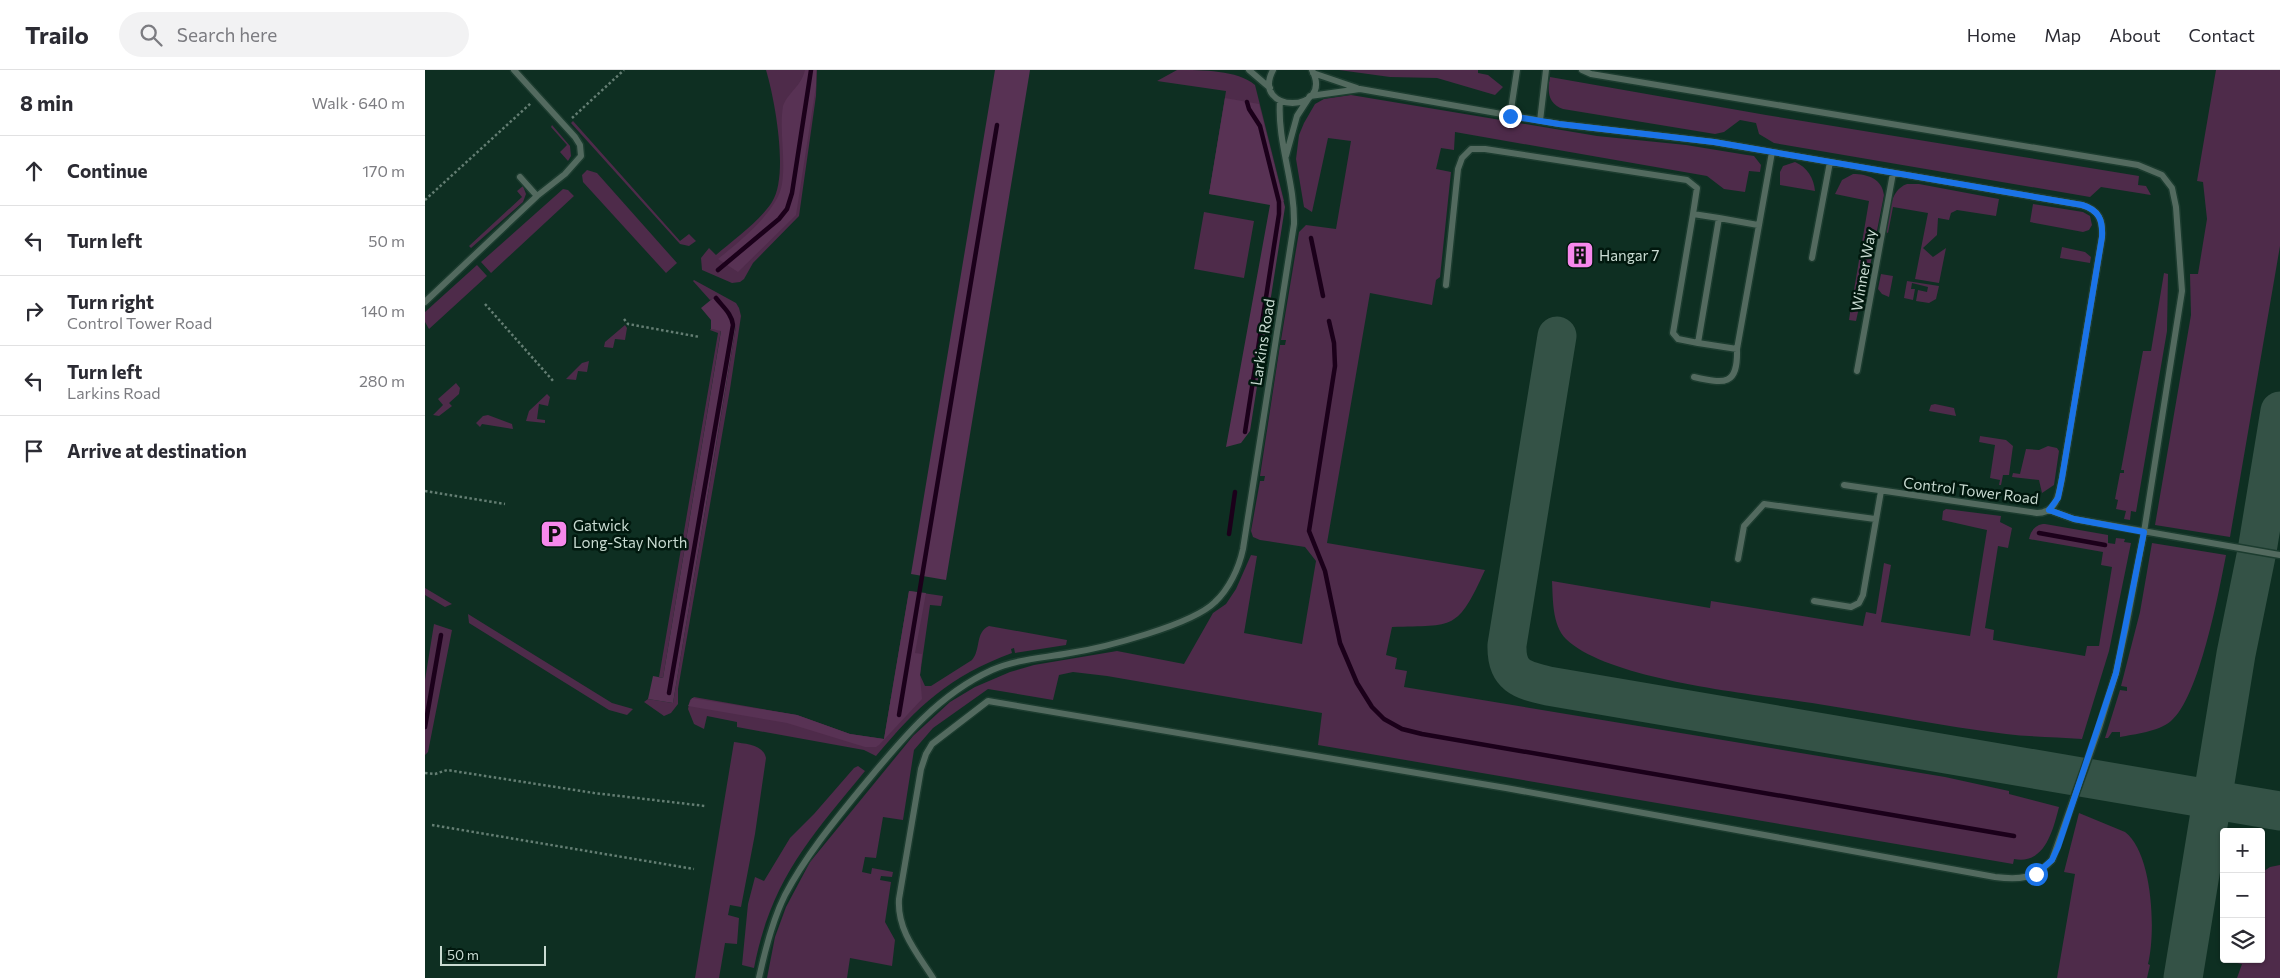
<!DOCTYPE html>
<html lang="en">
<head>
<meta charset="utf-8">
<style>
  body { margin:0; font-family:Commissioner,sans-serif; background:#f2f2f3; color:#2b2b33 }
  .controls { position:absolute; right:15px; bottom:15px; display:grid; overflow:hidden; border-radius:5px; box-shadow:0 1px 4px #0004 }
  .controls button { width:45px; height:45px; display:grid; place-items:center; padding:0; border:0; border-bottom:1px solid #e1e1e2; background:#fff; color:#2b2b33; font:25px sans-serif }
  .scale { position:absolute; left:15px; bottom:12px; width:106px; box-sizing:border-box; padding-left:5px; border:2px solid #c9dbd2; border-top:0; font-size:14px; line-height:18px; white-space:nowrap; color:#c9dbd2; -webkit-text-stroke:4px #01180e; paint-order:stroke }
  .stop { position:absolute; width:15px; height:15px; margin:-11px; border:4px solid #1a73e8; border-radius:50%; background:#fff }
  .stop.end { background:#1a73e8; border-color:#fff; box-shadow:0 1px 5px #0008 }
  .list { margin:0; padding:0; list-style:none }
  h2 { display:flex; justify-content:space-between; align-items:center; height:65px; margin:0; padding:0 20px; font-size:21px }
  h2 small { font-size:16px; font-weight:400; color:#7c7c81 }
  .list li { display:grid; grid-template-columns:32px 1fr auto; gap:15px; align-items:center; box-sizing:border-box; height:70px; padding:0 20px; border-top:1px solid #e1e1e2 }
  .list b { display:block; font-size:19px; white-space:nowrap }
  .list p { margin:0; font-size:16px; white-space:nowrap; color:#7c7c81 }
  .list em { font-size:16px; font-style:normal; color:#7c7c81 }
  .icon { flex:none; width:28px; height:28px; fill:none; stroke:currentColor; stroke-width:2; stroke-linecap:round; stroke-linejoin:round }
  .map { position:relative; flex:none; width:1855px; height:908px; overflow:hidden }
  header { display:flex; align-items:center; gap:30px; box-sizing:border-box; height:70px; padding:0 25px; background:#fff; border-bottom:1px solid #e1e1e2 }
  header strong { font-size:24px }
  nav { display:flex; gap:28px; margin-inline-start:auto; font-size:18px }
  .search { width:350px; height:45px; background:#f2f2f3; display:flex; align-items:center; gap:12px; box-sizing:border-box; padding:0 18px; border-radius:28px; color:#7c7c81; font-size:19px }
  main { display:flex }
  aside { flex:1; background:#fff }
  .map>svg:first-child { display:block }
  .built { fill:#0e2f22; fill-rule:evenodd }
  .green { fill:#4e2b4a }
  .forest { fill:#583254 }
  .lines { fill:none; stroke-linecap:round; stroke-linejoin:round }
  .stream { stroke:#1b001a; stroke-width:4.5 }
  .taxiway { stroke:#345246; stroke-width:39 }
  .lane-casing { stroke:#1c3c2f; stroke-width:9 }
  .path { stroke:#647e73; stroke-width:2.5; stroke-dasharray:2.5 2.5; stroke-linecap:butt }
  .lane { stroke:#536a5f; stroke-width:6 }
  .route { stroke:#1a73e8; stroke-width:6 }
  .labels { text-anchor:middle; dominant-baseline:central; stroke-width:5; stroke-linejoin:round; paint-order:stroke }
  .poi-label { font-size:15px; fill:#c9dbd2; stroke:#01180e; text-anchor:start }
  .street-label { font-size:15px; fill:#c9dbd2; stroke:#01180e }
</style>
</head>
<body>
<header>
<strong>Trailo</strong>
<div class="search"><svg class="icon" aria-label="search" viewBox="0 0 24 24"><circle cx="10" cy="10" r="6"/><path d="M15 15l6 6"/></svg>Search here</div>
<nav><a>Home</a><a>Map</a><a>About</a><a>Contact</a></nav>
</header>
<main>
<aside>
<h2>8 min<small>Walk · 640 m</small></h2>
<ul class="list">
<li><svg class="icon" aria-label="ahead" viewBox="0 0 24 24"><path d="M12 20V5M6 11l6-6 6 6"/></svg><div><b>Continue</b></div><em>170 m</em></li>
<li><svg class="icon" aria-label="left" viewBox="0 0 24 24"><path d="M17 20v-9H6M10 6l-5 5 5 5"/></svg><div><b>Turn left</b></div><em>50 m</em></li>
<li><svg class="icon" aria-label="right" viewBox="0 0 24 24"><path d="M7 20v-9h11M14 6l5 5-5 5"/></svg><div><b>Turn right</b><p>Control Tower Road</p></div><em>140 m</em></li>
<li><svg class="icon" aria-label="left" viewBox="0 0 24 24"><path d="M17 20v-9H6M10 6l-5 5 5 5"/></svg><div><b>Turn left</b><p>Larkins Road</p></div><em>280 m</em></li>
<li><svg class="icon" aria-label="arrive" viewBox="0 0 24 24"><path d="M6 21V4h12l-3 4 3 4H6"/></svg><div><b>Arrive at destination</b></div></li>
</ul>
</aside>
<div class="map">
<svg width="1855" height="908" viewBox="0 0 1855 908">
  <rect width="100%" height="100%" fill="#002215"/>
  <!-- built -->
  <path class="built" d="M0 0H1855V908H0ZM1799 762H1836V889H1799Z"/>
  <!-- green -->
  <path class="green" d="M341 0H392L391 26 374 146 328 193 319 209 315 212 307 213 277 200 276 188 284 178 291 185C308 170 335 151 347 132 364 106 350 30 341 0Z
    M752 0C778 0 812 0 830 15L859 131 784 124 801 21 732 11Z
    M914 0H1053V3L1063 5 1078 17 1070 25 1012 8 965 7Z
    M1791 0H1855V176L1805 467 1730 455 1766 245 1765 204H1773L1782 149 1778 112 1772 111Z
    M1125 7 1341 45 1714 106 1713 115 1721 116 1726 125 1676 117 1665 127 1349 73 1334 64 1331 53 1315 50 1299 62 1290 64 1138 39C1123 34 1122 21 1125 7Z
    M926 25 1172 66 1261 75 1322 85 1329 86 1336 95 1335 102 1324 101 1320 122 1299 119 1282 106 1030 62 1029 80 1016 78 1011 99 1026 102 1015 207 1011 210 1007 235 945 223 902 473 1060 500C1032 561 1030 555 967 557L961 585 972 588 970 599 982 601 979 617 1520 707 1584 721V724L1634 737C1628 760 1620 795 1589 789L1588 794 893 675 897 643 682 606 648 602 634 605 628 630 563 619 508 658 489 680 478 750 458 747 451 788 440 787 437 802 446 804 447 798 468 802 467 807 456 806 455 810 466 812 460 852 470 870 467 896 425 888 422 908H342L350 867 361 837 385 792 488 666 525 632 550 617 585 602 609 595 692 581 759 594 788 543 801 534 811 519 826 485 832 486 819 563 877 574 891 491 880 477 835 470 828 467 826 461 835 411H839L840 406H835L855 275H860L861 270H856L874 162 881 155 911 159 926 71 903 68 887 142 879 137 871 89 874 65 879 53 890 34 899 29Z
    M148 51 255 171 264 164 271 171 264 176 255 174 146 53Z
    M127 55 145 76 146 86 143 91 135 82 142 75 126 57Z
    M1370 92C1382 97 1389 108 1390 121L1355 115V102L1358 96Z
    M162 100 172 103 252 193 241 203 158 112 157 105Z
    M1428 104C1443 104 1457 109 1459 125L1440 222 1429 220 1444 131 1410 124 1417 110Z
    M1482 114H1494L1574 129 1571 146 1532 140 1526 143 1524 150 1513 148 1512 165 1498 178 1508 187 1521 178 1514 213 1490 209 1503 143 1468 137 1463 163 1461 162C1464 146 1464 120 1482 114Z
    M98 116 101 124 98 132 46 178 44 176 97 127 92 121Z
    M138 119 143 120 149 126 66 203 56 192Z
    M1608 134 1658 142 1665 146 1667 155 1664 160 1658 162 1605 152Z
    M779 142 829 151 819 208 769 199Z
    M1637 177 1660 182 1666 187 1665 193 1635 188Z
    M52 195 62 206 4 259 0 252V242Z
    M1739 203 1743 204 1742 261 1711 442 1706 441 1705 450 1699 449 1701 441 1691 439 1693 430 1690 429 1695 403H1699V400H1696L1718 281H1726Z
    M1456 204 1468 206 1464 227 1457 224 1453 219Z
    M269 210 311 233 314 238 316 246 305 319 253 619V634L246 643 239 646 219 632 223 629 248 633 311 256 303 242 291 228 285 230 268 211Z
    M1482 211 1514 216 1511 229 1504 233 1491 231 1493 220 1502 222 1503 217 1487 213 1486 219H1490L1488 230 1479 228Z
    M1428 223 1437 224 1431 251 1424 250Z
    M200 255 202 258 200 270 190 269 188 278 179 277 180 272Z
    M286 259 296 260 238 608 234 607 293 263 285 260Z
    M164 291 162 302 153 301 151 310 141 309 157 293Z
    M31 313 35 318 34 324 24 333 27 336 14 346 8 345 18 335 13 329Z
    M122 324 125 327 123 336 114 334 112 349 120 350V353L101 351 104 341Z
    M1510 334 1529 338 1531 346 1504 341 1506 335Z
    M63 345 87 354 88 359 57 354 55 357 51 353 58 346Z
    M1555 366 1581 370 1588 376 1584 405H1578L1576 415H1574L1575 410 1565 408 1570 375 1554 372Z
    M1623 376 1632 378 1634 381 1629 415 1617 423 1614 410 1587 407 1588 403 1595 404 1601 379 1614 380Z
    M1521 439 1576 446 1575 452 1587 458 1583 478 1573 476 1560 558 1569 560 1568 570 1660 586 1662 576H1674L1687 497 1676 495 1678 482 1604 469C1606 460 1611 454 1620 454L1683 465V473L1690 474 1691 468 1700 469 1699 472 1706 473 1684 581 1657 669C1632 667 1606 667 1581 664 1516 656 1452 643 1387 633 1328 624 1183 610 1141 569 1127 555 1128 529 1127 511L1285 538 1286 531 1438 556 1441 542 1451 544 1459 493 1466 495 1456 552 1545 566 1562 460C1546 457 1533 453 1517 450L1518 441Z
    M1727 473 1801 485C1794 522 1774 628 1746 651 1733 662 1710 664 1695 667V662H1687L1683 668H1680L1695 620 1702 621V617L1696 616 1715 542Z
    M0 518 27 534 20 537 0 525Z
    M484 521 518 526 516 536 505 535 495 605 500 616H506L547 590C556 580 550 562 564 556L642 570 641 575 590 583 589 578 586 579 587 583C523 607 494 635 451 686L439 680 312 657V652L282 646 279 659 269 654 263 639 265 630 269 627 372 645 425 664 459 669Z
    M43 544 187 633 208 639 202 645 184 640 44 553Z
    M9 554 27 560 3 682 0 685V610Z
    M309 672C320 674 338 674 341 688L330 764 316 837 305 835 303 845 314 848 312 874 300 873 294 908H270Z
    M433 696 440 701C385 768 346 810 329 898L317 895 323 834 330 807 339 811 365 768 389 744 429 698Z
    M1654 743 1700 762C1728 783 1731 863 1723 894L1725 895 1722 908H1632L1650 804 1639 802Z
    M1855 795V908H1812L1817 894 1812 893 1813 889H1836V803L1845 797Z"/>
  <!-- forest -->
  <path class="forest" d="M380 0H391V16L371 145 313 202 293 189C314 172 353 141 357 114 361 88 354 61 358 36 364 21 376 17 380 0Z
    M570 0H605L521 510 486 504Z
    M800 28 834 34 860 137 825 361 816 373 801 377 845 135 784 124Z
    M291 228 303 242 311 255 248 633 223 629 228 606 238 608 296 261 286 259V250L276 238 287 229Z
    M484 521 501 523 490 583 497 584 495 605 497 629 454 675 451 677H440L362 653 263 636 267 628 372 645 425 664 459 669Z"/>
  <g class="lines">
    <!-- stream -->
    <path class="stream" d="M886 168 898 226
      M293 200 354 149 362 139 367 123 386 0
      M904 251 909 273 910 296 884 461 900 501 915 573 932 613 947 637 959 649 977 659 997 664 1589 766
      M820 362 854 144V132L835 56 824 39 822 32
      M1614 463 1680 475
      M804 464 810 422
      M244 623 308 255C307 244 298 237 291 228
      M474 645 572 55
      M0 657 16 565"/>
    <!-- taxiway -->
    <path class="taxiway" d="M1132 266 1082 575C1081 606 1097 610 1123 616L1855 741
      M1758 908 1811 584 1832 481 1855 341"/>
    <!-- lane casing -->
    <g class="lane-casing">
      <path id="lane" d="M824 0 845 18
        M848 0C825 44 910 44 887 0
        M888 3 932 18
        M1085 46 1092 0
        M1115 51 1121 0
        M861 86 872 46 885 26 935 19 1134 54 1289 72 1657 135C1674 140 1678 150 1677 167L1637 408C1634 424 1632 443 1612 443L1419 415
        M95 107 112 126
        M1268 144 1248 263 1253 269 1273 273
        M1387 188 1405 92
        M1021 215 1033 99 1037 88 1046 79H1060L1262 110 1272 118 1268 144 1294 148
        M0 232 112 126 140 104 156 86 155 75 150 67 89 0
        M1312 279 1273 273 1294 148 1333 155
        M1432 301 1468 103
        M1269 307C1300 314 1313 316 1312 279L1347 82
        M1624 440 1649 449 1855 485
        M1313 489 1319 456 1339 434 1450 449
        M1389 531 1426 537 1434 533 1438 525 1456 421
        M334 908C340 880 347 851 360 825 380 787 407 754 434 721 473 674 510 626 567 600 592 589 619 588 645 583 678 578 767 555 790 532 804 519 814 498 818 479L869 154C870 112 852 72 855 31
        M508 908C492 883 472 860 474 829L496 699 501 684 507 674 563 631 1081 718 1570 807C1595 810 1609 809 1627 790L1674 658 1691 603 1701 557 1719 462 1757 221 1751 137 1747 118 1737 105 1713 95 1166 4 1157 0"/>
    </g>
    <!-- path -->
    <path class="path" d="M147 48 199 0
      M0 130 106 33
      M60 234 129 312
      M199 249 203 254 275 267
      M0 421 80 434
      M0 703 10 704 22 700 169 723 280 736
      M7 755 269 799"/>
    <!-- lane -->
    <use href="#lane" class="lane"/>
  </g>
  <g class="lines">
    <!-- route -->
    <path class="route" d="M1085 46 1134 54 1289 72 1657 135C1674 140 1678 150 1677 167L1637 408 1633 428 1624 440 1649 449 1719 462 1691 603 1633 777 1627 790 1611 804"/>
  </g>
  <!-- icons -->
  <defs>
    <g id="building-square" transform="scale(1.4375)"><rect x="-9" y="-9" width="18" height="18" rx="4" fill="#f788ec" stroke="#01180e"/><path d="M-4-6H4V6H1V3H-1V6H-4ZM-2.5-4.3h1.7v1.8h-1.7ZM.8-4.3h1.7v1.8H.8ZM-2.5-1h1.7V.8h-1.7ZM.8-1h1.7V.8H.8Z" fill="#111"/></g>
    <g id="parking-square" transform="scale(1.4375)"><rect x="-9" y="-9" width="18" height="18" rx="4" fill="#f788ec" stroke="#01180e"/><path d="M-3.5-5.5H1a3.5 3.5 0 0 1 0 7H-1V5.5H-3.5ZM-1-3.4V-.6H.8a1.4 1.4 0 0 0 0-2.8Z" fill="#111"/></g>
  </defs>
  <g fill-rule="evenodd">
    <use href="#building-square" x="1155" y="185"/>
    <use href="#parking-square" x="129" y="464"/>
  </g>
  <g class="labels">
    <!-- poi labels -->
    <g class="poi-label">
      <text x="1174" y="185">Hangar 7</text>
      <text x="148" y="455">Gatwick<tspan x="148" dy="17">Long-Stay North</tspan></text>
    </g>
    <!-- street labels -->
    <g class="street-label">
      <text transform="translate(1438 200) rotate(-80)">Winner Way</text>
      <text transform="translate(837 272) rotate(-81)">Larkins Road</text>
      <text transform="translate(1546 420) rotate(7)">Control Tower Road</text>
    </g>
  </g>
</svg>
<div class="controls">
<button>+</button>
<button>−</button>
<button><svg class="icon" aria-label="layers" viewBox="0 0 24 24"><path d="M12 4l9 5-9 5-9-5zM3 14l9 5 9-5"/></svg></button>
</div>
<div class="scale">50 m</div>
<div class="stop" style="left:1611px;top:804px"></div>
<div class="stop end" style="left:1085px;top:46px"></div>
</div>
</main>
</body>
</html>
